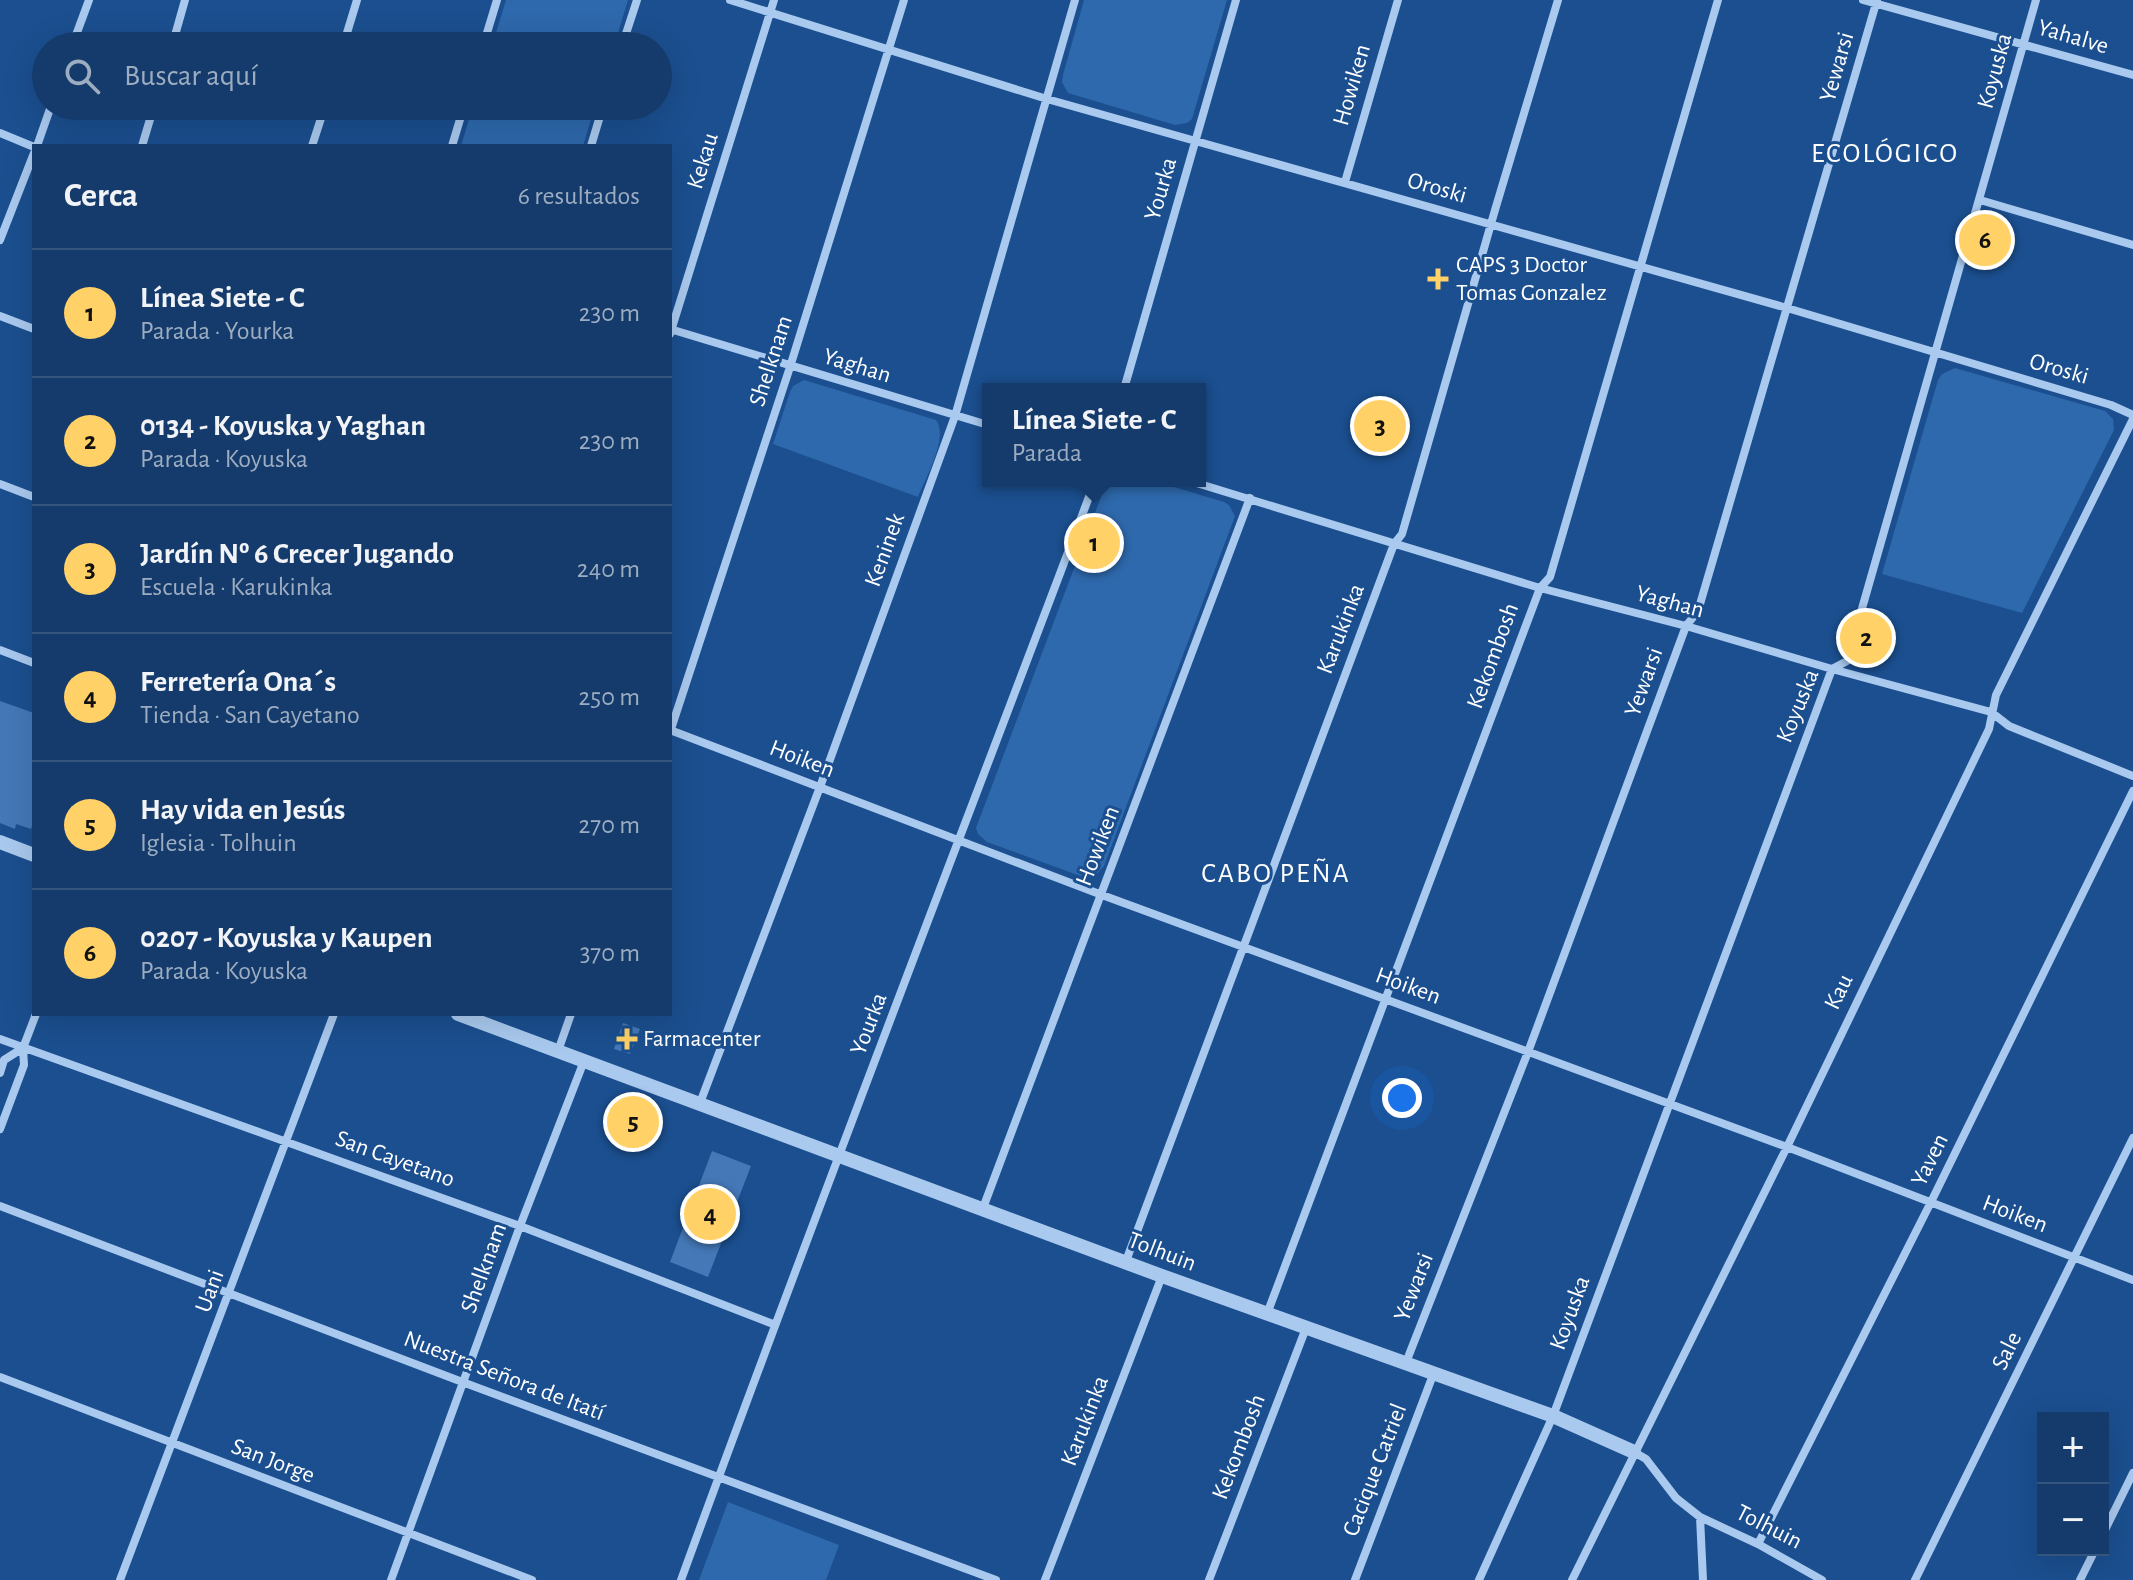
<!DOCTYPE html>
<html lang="es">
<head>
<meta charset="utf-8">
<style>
  body { margin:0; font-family:"Alegreya Sans",sans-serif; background:#1d4271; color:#f1f3f6 }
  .controls { position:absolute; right:24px; bottom:24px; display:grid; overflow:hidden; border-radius:0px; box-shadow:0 8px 32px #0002 }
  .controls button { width:72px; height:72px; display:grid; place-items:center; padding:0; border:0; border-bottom:2px solid #33557e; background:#143b6b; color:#f1f3f6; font:40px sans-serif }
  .you { position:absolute; left:1402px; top:1098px; width:28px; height:28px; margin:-20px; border:6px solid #fff; border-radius:50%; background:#1a73e8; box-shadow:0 0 0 12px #1a73e833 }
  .badge { display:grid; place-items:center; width:52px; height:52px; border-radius:50%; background:#ffd166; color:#111; font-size:26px; font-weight:700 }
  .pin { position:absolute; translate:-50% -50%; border:4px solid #fff; box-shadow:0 2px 8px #0006 }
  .popup { position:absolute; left:982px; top:383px; width:224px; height:104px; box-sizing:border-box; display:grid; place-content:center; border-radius:0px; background:#143b6b; filter:drop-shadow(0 2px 6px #0005); font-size:26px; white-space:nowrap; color:#9dadc1 }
  .popup b { font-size:30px; color:#f1f3f6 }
  .popup::after { content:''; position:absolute; left:50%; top:100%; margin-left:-16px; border:16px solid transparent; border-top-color:#143b6b }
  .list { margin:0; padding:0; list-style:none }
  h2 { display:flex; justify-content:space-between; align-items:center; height:104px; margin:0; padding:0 32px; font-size:34px }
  h2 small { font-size:26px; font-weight:400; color:#9dadc1 }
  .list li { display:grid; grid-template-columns:52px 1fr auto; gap:24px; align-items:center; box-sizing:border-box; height:128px; padding:0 32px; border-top:2px solid #33557e }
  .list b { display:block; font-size:30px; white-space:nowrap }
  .list p { margin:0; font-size:26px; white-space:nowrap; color:#9dadc1 }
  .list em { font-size:26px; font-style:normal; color:#9dadc1 }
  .icon { flex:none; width:44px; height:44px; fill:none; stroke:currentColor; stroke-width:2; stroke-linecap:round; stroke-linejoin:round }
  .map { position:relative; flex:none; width:2133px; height:1580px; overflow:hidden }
  .search { position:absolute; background:#143b6b; box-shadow:0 8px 32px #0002; left:32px; top:32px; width:640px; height:88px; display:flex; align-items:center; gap:20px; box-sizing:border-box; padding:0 28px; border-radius:44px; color:#9dadc1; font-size:30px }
  .panel { position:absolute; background:#143b6b; box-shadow:0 8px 32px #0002; left:32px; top:144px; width:640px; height:872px; border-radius:0px }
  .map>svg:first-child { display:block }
  .green { fill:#2e69ad }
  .building { fill:#4478b7 }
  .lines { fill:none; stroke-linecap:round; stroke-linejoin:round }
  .minor { stroke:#a9c9ee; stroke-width:8 }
  .tertiary { stroke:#a9c9ee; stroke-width:14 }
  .poi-dot { fill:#ffd166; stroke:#1b4f8f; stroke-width:3 }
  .labels { text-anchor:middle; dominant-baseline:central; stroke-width:6; stroke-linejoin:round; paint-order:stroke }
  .street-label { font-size:24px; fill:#fff; stroke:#1b4f8f }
  .poi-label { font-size:24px; fill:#fff; stroke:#1b4f8f; text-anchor:start }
  .quarter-label { font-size:28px; letter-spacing:2px; fill:#fff; stroke:#1b4f8f }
</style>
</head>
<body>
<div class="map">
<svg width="2133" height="1580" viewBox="0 0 2133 1580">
  <rect width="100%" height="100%" fill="#1b4f8f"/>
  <!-- green -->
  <path class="green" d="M506 0H628L614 46H492Z
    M1084 0H1227L1192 119 1187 123 1175 125 1068 93 1062 82 1063 75Z
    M473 106H595L583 146H461Z
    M1955 368 2105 411 2113 419 2114 430 2022 613 1882 574 1938 380 1942 374Z
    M804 380 936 420C949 437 926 477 918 497L773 444 790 392 793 386Z
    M1107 481H1154L1224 502 1229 505 1235 516 1104 866 1096 875 1083 877 987 842 978 834 976 828Z
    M728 1502 839 1545 826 1580H699Z"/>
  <!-- building -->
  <path class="building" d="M0 701 34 713V821L31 829 16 824 15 829 0 823Z
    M623 1023 640 1029 630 1054 614 1049Z
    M712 1151 751 1166 708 1277 670 1262Z"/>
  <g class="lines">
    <!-- minor -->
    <path class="minor" d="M730 0 1047 99 1787 308 2111 405 2133 415
      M1863 0 2133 75
      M72 46 89 0
      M172 46 185 0
      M343 46 357 0
      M483 46 497 0
      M622 46 637 0
      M0 133 34 147
      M37 146 51 106
      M142 146 154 106
      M312 146 325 106
      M452 146 464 106
      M591 146 603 106
      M1345 182 1398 0
      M1980 200 2133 245
      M0 240 34 153
      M0 316 34 329
      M670 329 988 425
      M670 334 774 0
      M1124 389 1236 0
      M1190 481 1540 588 1686 626 1832 669 1991 712 2009 726 2133 776
      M0 484 34 497
      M0 650 34 663
      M670 730 1102 895 1787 1147 2133 1280
      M670 732 790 367 904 0
      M0 1039 520 1226 773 1324
      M23 1048 36 1014
      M558 1051 571 1014
      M0 1073 4 1060 23 1048 24 1065 0 1129
      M700 1103 820 787 955 416 1075 0
      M0 1206 465 1383 996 1580
      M983 1208 1250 498
      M1126 1261 1394 544 1402 534 1495 210 1558 0
      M1267 1314 1540 588 1550 577 1718 0
      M1405 1365 1528 1052 1686 626 1698 611 1877 0
      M0 1377 532 1580
      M1634 1452 1646 1459 1676 1498 1700 1517 1758 1544 1822 1580
      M1700 1517 1703 1580
      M2103 1534 2133 1473
      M1758 1544 1931 1202 2133 791
      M120 1580 334 1014
      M391 1580 520 1226 584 1061
      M681 1580C815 1212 957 847 1095 481
      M1045 1580 1162 1276
      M1209 1580 1306 1328
      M1355 1580 1433 1375
      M1479 1580 1553 1416 1832 669 1847 661 2036 0
      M1572 1580 1787 1147 1989 729 1996 695 2133 419
      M1915 1580 2133 1138
      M2080 1580 2095 1550"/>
    <!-- tertiary -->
    <path class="tertiary" d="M0 842 34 855
      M458 1014 1162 1276 1553 1416 1634 1452"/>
  </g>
  <!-- markers -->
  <g class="poi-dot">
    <path d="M1434 267h8v8h8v8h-8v8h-8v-8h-8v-8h8z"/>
    <path d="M623 1027h8v8h8v8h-8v8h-8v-8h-8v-8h8z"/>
  </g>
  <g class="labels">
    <!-- street labels -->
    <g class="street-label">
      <text transform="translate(2073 37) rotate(16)">Yahalve</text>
      <text transform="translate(1837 67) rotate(-74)">Yewarsi</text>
      <text transform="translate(1995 71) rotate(-75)">Koyuska</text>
      <text transform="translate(1352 85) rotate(-74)">Howiken</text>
      <text transform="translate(703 161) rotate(-73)">Kekau</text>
      <text transform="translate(1437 188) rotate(16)">Oroski</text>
      <text transform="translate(1161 189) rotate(-74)">Yourka</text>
      <text transform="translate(771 361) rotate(-72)">Shelknam</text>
      <text transform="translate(857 366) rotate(17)">Yaghan</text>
      <text transform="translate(2059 369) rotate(16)">Oroski</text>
      <text transform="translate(885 550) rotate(-70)">Keninek</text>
      <text transform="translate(1670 602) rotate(15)">Yaghan</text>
      <text transform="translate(1341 629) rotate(-69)">Karukinka</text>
      <text transform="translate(1493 656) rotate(-70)">Kekombosh</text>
      <text transform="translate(1644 682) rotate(-70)">Yewarsi</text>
      <text transform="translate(1798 706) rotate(-68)">Koyuska</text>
      <text transform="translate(802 759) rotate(21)">Hoiken</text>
      <text transform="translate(1098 846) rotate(-69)">Howiken</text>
      <text transform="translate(1408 986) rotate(20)">Hoiken</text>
      <text transform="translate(1839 992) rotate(-64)">Kau</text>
      <text transform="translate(869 1024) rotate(-69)">Yourka</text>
      <text transform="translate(395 1159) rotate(20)">San Cayetano</text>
      <text transform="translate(1930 1160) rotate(-64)">Yaven</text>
      <text transform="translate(2015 1214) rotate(21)">Hoiken</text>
      <text transform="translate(1162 1252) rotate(21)">Tolhuin</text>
      <text transform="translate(484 1268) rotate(-70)">Shelknam</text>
      <text transform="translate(1414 1287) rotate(-69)">Yewarsi</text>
      <text transform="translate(210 1291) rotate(-70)">Uani</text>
      <text transform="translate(1570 1313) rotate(-70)">Koyuska</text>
      <text transform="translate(2007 1351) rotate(-64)">Sale</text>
      <text transform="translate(504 1376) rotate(21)">Nuestra Señora de Itatí</text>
      <text transform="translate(1085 1421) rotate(-69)">Karukinka</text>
      <text transform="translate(1239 1447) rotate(-69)">Kekombosh</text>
      <text transform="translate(273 1461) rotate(21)">San Jorge</text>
      <text transform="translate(1375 1470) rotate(-69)">Cacique Catriel</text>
      <text transform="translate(1769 1527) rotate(27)">Tolhuin</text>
    </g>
    <!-- poi labels -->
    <g class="poi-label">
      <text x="1456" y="265">CAPS 3 Doctor<tspan x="1456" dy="28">Tomas Gonzalez</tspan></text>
      <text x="643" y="1039">Farmacenter</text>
    </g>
    <!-- quarter labels -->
    <g class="quarter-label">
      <text x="1885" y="154">ECOLÓGICO</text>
      <text x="1276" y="874">CABO PEÑA</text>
    </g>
  </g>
</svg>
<div class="controls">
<button>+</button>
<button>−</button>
</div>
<div class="you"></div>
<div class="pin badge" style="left:1094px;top:543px">1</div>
<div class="popup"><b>Línea Siete - C</b>Parada</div>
<div class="pin badge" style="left:1866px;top:638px">2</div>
<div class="pin badge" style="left:1380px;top:426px">3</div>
<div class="pin badge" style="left:710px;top:1214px">4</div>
<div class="pin badge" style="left:633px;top:1122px">5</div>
<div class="pin badge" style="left:1985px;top:240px">6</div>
<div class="search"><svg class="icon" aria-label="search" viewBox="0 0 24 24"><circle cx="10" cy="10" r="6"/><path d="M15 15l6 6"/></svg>Buscar aquí</div>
<section class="panel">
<h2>Cerca<small>6 resultados</small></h2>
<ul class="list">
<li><span class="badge">1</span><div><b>Línea Siete - C</b><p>Parada · Yourka</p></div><em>230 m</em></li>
<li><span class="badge">2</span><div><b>0134 - Koyuska y Yaghan</b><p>Parada · Koyuska</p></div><em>230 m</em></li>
<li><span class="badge">3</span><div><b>Jardín Nº 6 Crecer Jugando</b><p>Escuela · Karukinka</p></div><em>240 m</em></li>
<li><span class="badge">4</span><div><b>Ferretería Ona´s</b><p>Tienda · San Cayetano</p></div><em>250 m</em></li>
<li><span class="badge">5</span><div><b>Hay vida en Jesús</b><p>Iglesia · Tolhuin</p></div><em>270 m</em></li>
<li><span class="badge">6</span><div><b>0207 - Koyuska y Kaupen</b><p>Parada · Koyuska</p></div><em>370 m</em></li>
</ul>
</section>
</div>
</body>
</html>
